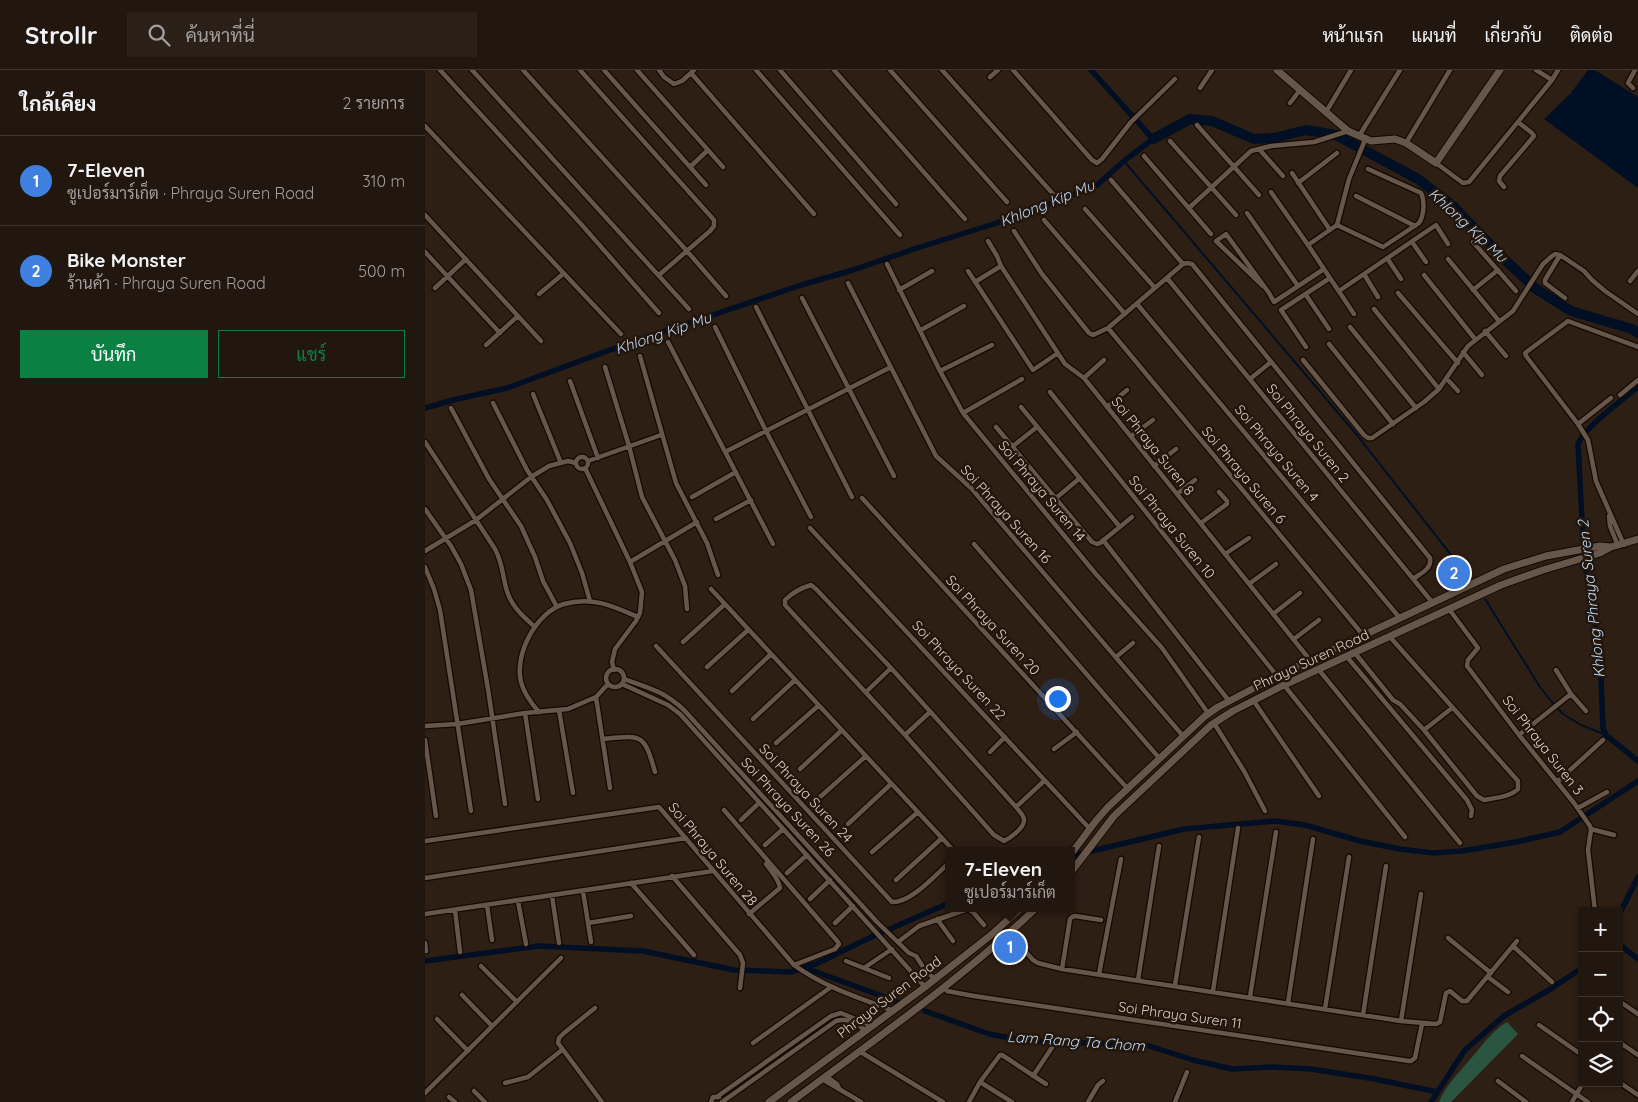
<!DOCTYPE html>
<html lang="th">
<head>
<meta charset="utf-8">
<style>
  body { margin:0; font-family:Quicksand,Sarabun,sans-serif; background:#2a2018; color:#f1f3f6 }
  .controls { position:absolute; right:15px; bottom:15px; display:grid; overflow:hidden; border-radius:0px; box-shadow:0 2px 8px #0003 }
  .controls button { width:45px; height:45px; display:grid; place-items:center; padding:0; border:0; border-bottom:1px solid #3f362f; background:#22170f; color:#f1f3f6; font:25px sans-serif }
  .you { position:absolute; left:632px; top:628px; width:18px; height:18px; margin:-12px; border:4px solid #fff; border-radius:50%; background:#1a73e8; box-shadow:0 0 0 8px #1a73e833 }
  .badge { display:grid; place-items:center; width:32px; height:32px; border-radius:50%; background:#0b8043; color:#fff; font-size:16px; font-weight:700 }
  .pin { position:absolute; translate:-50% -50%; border:2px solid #fff; box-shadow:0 1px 5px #0006 }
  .popup { position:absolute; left:520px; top:777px; width:130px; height:65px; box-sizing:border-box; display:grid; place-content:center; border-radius:0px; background:#22170f; filter:drop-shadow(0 1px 4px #0005); font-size:16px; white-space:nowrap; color:#a29f9e }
  .popup b { font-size:19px; color:#f1f3f6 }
  .popup::after { content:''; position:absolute; left:50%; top:100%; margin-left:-10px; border:10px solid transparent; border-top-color:#22170f }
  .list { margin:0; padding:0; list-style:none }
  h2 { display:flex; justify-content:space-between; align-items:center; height:65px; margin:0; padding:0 20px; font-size:21px }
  h2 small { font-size:16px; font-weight:400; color:#a29f9e }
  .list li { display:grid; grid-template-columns:32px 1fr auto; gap:15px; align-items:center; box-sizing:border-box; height:90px; padding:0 20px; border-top:1px solid #3f362f }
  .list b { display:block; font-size:19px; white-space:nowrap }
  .list p { margin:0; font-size:16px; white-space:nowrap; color:#a29f9e }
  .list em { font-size:16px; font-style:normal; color:#a29f9e }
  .actions { display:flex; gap:10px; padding:15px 20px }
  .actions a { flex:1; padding:11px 0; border:1px solid #0b8043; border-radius:0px; text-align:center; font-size:18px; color:#0b8043 }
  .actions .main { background:#0b8043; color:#fff }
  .icon { flex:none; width:28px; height:28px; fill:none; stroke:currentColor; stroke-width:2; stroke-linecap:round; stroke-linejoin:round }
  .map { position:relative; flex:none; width:1213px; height:1032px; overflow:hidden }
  header { display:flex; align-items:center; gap:30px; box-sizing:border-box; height:70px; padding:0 25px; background:#22170f; border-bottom:1px solid #3f362f }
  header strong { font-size:24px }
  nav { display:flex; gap:28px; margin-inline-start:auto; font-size:18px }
  .search { width:350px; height:45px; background:#2a2018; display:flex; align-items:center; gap:12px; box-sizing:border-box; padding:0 18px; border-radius:0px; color:#a29f9e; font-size:19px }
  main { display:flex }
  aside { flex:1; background:#22170f }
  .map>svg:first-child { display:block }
  .green { fill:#2a5541 }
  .water { fill:#000f24 }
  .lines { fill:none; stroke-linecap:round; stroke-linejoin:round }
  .stream { stroke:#000f24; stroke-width:2 }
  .canal { stroke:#000f24; stroke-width:5.5 }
  .river { stroke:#000f24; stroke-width:10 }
  .street-casing { stroke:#150902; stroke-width:7 }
  .secondary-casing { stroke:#150902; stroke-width:9 }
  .street { stroke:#67574a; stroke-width:4.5 }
  .secondary { stroke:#67574a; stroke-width:7 }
  .labels { text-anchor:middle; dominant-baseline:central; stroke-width:5; stroke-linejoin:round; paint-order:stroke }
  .street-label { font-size:14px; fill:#dbd1c9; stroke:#24160b }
  .water-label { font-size:15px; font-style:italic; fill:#b9dafb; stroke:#24160b }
</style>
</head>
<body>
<header>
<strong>Strollr</strong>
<div class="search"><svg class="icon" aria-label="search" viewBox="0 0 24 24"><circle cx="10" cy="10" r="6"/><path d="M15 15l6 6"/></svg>ค้นหาที่นี่</div>
<nav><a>หน้าแรก</a><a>แผนที่</a><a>เกี่ยวกับ</a><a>ติดต่อ</a></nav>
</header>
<main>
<aside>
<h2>ใกล้เคียง<small>2 รายการ</small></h2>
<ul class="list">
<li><span class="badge" style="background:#3f7fe0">1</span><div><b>7-Eleven</b><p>ซูเปอร์มาร์เก็ต · Phraya Suren Road</p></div><em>310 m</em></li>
<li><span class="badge" style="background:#3f7fe0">2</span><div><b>Bike Monster</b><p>ร้านค้า · Phraya Suren Road</p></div><em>500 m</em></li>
</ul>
<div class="actions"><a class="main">บันทึก</a><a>แชร์</a></div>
</aside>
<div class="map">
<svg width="1213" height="1032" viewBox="0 0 1213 1032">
  <rect width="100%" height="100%" fill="#2e1f14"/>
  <!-- green -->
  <path class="green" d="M1082 952 1093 964 1026 1032H1014C1020 1017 1031 1006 1041 994 1054 980 1065 962 1082 952Z"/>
  <!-- water -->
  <path class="water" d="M1163 0H1170L1213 27V118L1119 49 1146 23Z"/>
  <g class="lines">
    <!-- stream -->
    <path class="stream" d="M699 91 932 365 1045 509
      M1060 529 1115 617 1127 632 1138 644 1156 655 1181 665"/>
    <!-- canal -->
    <path class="canal" d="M1213 317C1197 330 1160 357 1153 374L1159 489 1175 583 1178 658 1181 665 1213 691
      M0 338 28 330 82 318 182 281 373 216 428 200 489 179 578 151 671 116 699 91 728 69 666 0
      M646 786 759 759 850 751 880 755 935 771 975 779 1008 783 1037 781 1091 772 1135 762 1213 711
      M1194 845 1213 807
      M1194 874 1213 889
      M0 891 114 876 218 881 309 900 365 902 391 894 442 869 524 833
      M380 898 471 931
      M500 941 564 964 602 971 721 975 768 990 807 999 848 997 886 999 950 1009 1012 1022
      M1006 1032 1040 980 1079 946 1124 920 1157 898"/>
    <!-- river -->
    <path class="river" d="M728 69 765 49 787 51 829 69 849 68 881 60 911 65 993 109 1028 136 1076 186 1111 219 1146 241 1207 259 1213 263"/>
    <!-- street casing -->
    <g class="street-casing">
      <path id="street" d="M15 0 156 154 234 243
        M47 0 264 239
        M98 0 262 181 301 226
        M155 0 289 150V156L285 161 234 205
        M179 0 281 115
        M212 0 298 97
        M234 0 239 7 249 14 257 11 269 0
        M331 0 475 165
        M355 0 471 134
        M409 0 540 149
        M465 0 582 132
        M517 0 629 125
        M588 0 667 90 672 93 677 89 706 52 750 9
        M1111 0 1127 10
        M266 3 389 144
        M565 7 573 0
        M775 18 787 0
        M1208 18 1203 13 1210 0
        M865 33 875 20
        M901 42 926 0
        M772 55 834 125
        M0 56 196 264
        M934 66 975 0
        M745 71 811 145
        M981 73 1025 0
        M834 79 858 106
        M719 86 786 164
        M1011 93 1038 113 1044 112 1127 10 1133 0
        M265 97 283 80
        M867 103 905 160
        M686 110 758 194
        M873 113 912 83
        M1079 117 1074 111 1075 106 1109 66 1107 63 1093 52
        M846 122 883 175
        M931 126 990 156
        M764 138 826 81 846 76 889 72 923 61
        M660 139 730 218
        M822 143 873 216
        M0 145 116 271
        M619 150 700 244
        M912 155 958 177 994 153C999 146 1000 131 996 123L943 99
        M589 161 617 204 664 263 668 265 683 258 758 194 762 193 767 194 1005 488C1007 499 996 503 988 509
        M563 171 572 186 576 196 640 294 659 308 885 590
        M987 172 1001 192
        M1048 172 1091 221
        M0 182 75 263
        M1135 185 1120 210V213L1140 228
        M962 188 976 209
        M1023 189 1074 251
        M462 194 515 301 538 343 670 503 737 578 783 643
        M899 199 929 244
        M543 201 608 300 633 283
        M939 204 953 227
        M999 205 1050 269
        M742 208 1007 532
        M1205 211 1213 201
        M550 212 576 196
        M423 213 511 386 546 418 758 666
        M838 216 791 171 801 164 844 223 849 232 899 199 883 175 912 155 924 109 940 70
        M10 218 41 189
        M474 220 507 201
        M1048 220 1073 200
        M914 221 1011 155 1023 174
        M973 223 1033 293
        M114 224 138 204
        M881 225 904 259
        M377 228 469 406
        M712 234 974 547
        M331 237 427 427
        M949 239 1014 319
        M290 257 341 361 386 447
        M925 257 991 338
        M683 258 938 565
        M496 260 539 236
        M1060 261 1081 286
        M243 272 348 474
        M904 274 968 354
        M61 275 93 246
        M881 277 856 240 905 208
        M1038 282 1057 305
        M215 286 251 413 282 473 293 505
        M878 290 939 365 943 368H947L999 332 1014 319 1043 276 1088 241 1118 194 1127 186 1130 184 1135 185 1159 201 1167 210 1180 221 1213 244
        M180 297 204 376 217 427 250 490 260 516 262 539
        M515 301 567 275
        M659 308 679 290
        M825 309 846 292
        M1022 309 1033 321
        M145 311 173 388
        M625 322 852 606
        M108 324 136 393
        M1195 325 1213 310
        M1186 328 1153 354 1101 286 1100 283 1143 251 1213 277
        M68 333 102 400 122 430 145 473 157 503 165 531
        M596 337 695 457
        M682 337 702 320
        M26 338 64 409 96 456 110 487 118 511 132 537
        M538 343 597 309
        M1153 354 1163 370 1171 411 1199 475
        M571 357 667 472 672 474 675 473 707 447
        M706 366 728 350
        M0 372 70 479C79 496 77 508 83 524 88 538 100 548 110 557
        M588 376 612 357
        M300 382 466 297
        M151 393a6 6 0 1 1 12 0a6 6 0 1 1-12 0Z
        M163 391 236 365
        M729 396 751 379
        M160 398 205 492 217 522 215 543 211 551 190 579 187 592 189 600
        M752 424 770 410
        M267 427 311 402
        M437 428 703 719
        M631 428 655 408
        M0 439 26 476 36 494 46 520 63 619 80 734
        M1184 446 1185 456 1193 476
        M291 449 326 430
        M776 453 802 434V431L794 422
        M385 458 665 759
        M678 470 804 631
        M549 474 735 689
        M0 481 51 450 106 407 124 396 143 391 151 393
        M800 484 824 468
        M205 492 272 452
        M0 497 9 519 15 540 46 741
        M824 514 851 494
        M386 515 391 519 466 598 591 737C594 741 600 746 599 751 598 759 585 768 579 771L569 765 480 665 360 535V530C367 523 376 518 386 515Z
        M286 519 529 781
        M1024 539 1053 578 1043 590 1042 596 1094 665 1149 733 1165 756 1166 759 1163 780 1170 841
        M848 544 875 523
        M869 569 894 550
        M258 572 300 534
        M231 576 467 832C486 833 510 805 524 793
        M930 583 968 630 975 634 999 660 1052 726 1059 730C1070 728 1085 727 1093 719V711L965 567
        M691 587 708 573
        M922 587 1042 730 1047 740 1046 746
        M282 597 323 560
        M181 608a9 9 0 1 1 18 0a9 9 0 1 1-18 0Z
        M894 600 1035 773
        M199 609C224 618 239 621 259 640L452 852 484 883 491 886 498 897 510 910
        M197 614 243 635 255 644 500 917
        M859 615 980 767
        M307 621 346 584
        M441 622 466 598
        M1146 624 1161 641
        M171 627 185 718
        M828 630 894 726
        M134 640 148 723
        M114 642C106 633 99 624 96 612 89 585 111 542 139 534 167 526 188 536 213 547
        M100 643 113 729
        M328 649 370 610
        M789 653 819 701 840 741
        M0 656 32 654 100 643 143 639 171 627 183 614
        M999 660 1027 638
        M480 665 505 642
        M1094 665 1146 624 1131 600
        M178 669C217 665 219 663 230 702
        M0 670 11 746
        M351 673 393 636
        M629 679 652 662
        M565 682 580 667
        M375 699 416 661
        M1132 712 1178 670
        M395 727 441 686
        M591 737 619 711
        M1153 738 1182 722
        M299 740 413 872 414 874 410 879 369 895
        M316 750 334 733
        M423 754 466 714
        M1166 759 1189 765
        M0 771 234 737 369 895C399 917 434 928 469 941
        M340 775 358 759
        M447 782 493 742
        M362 803 382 785
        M247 806 315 885 318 893 315 918
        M0 808 261 768
        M471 810 517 768
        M206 813 269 885
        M158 821 166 872
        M127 826 134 873
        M385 829 405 810
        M93 831 101 874
        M62 835 67 870
        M30 840 35 882
        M0 844 288 801
        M324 844 355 818C354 809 346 801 341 794
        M512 849 528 871
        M163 853 206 846
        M410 853 428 836
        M584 863 608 890 613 893 637 899 976 951 1011 954 1015 952 1021 923 1025 921 1037 931H1042L1092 871
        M1023 868 1066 903
        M473 872 494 856 543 839 548 842 559 855
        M0 873 1 881
        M1088 876 1127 912
        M421 891 464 908
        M56 896 92 932
        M439 898 467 879
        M637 899 645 849 647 847 650 846 676 850
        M674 904 696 789
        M1063 907 1083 922
        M713 910 734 776
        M750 915 774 767
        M518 917 522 921 549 926 984 991H986L990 988 997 954
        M788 921 813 758
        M37 925 67 956
        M825 927 851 762
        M1194 931 1213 944
        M863 933 888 769
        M170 938 139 963 134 968 133 973 177 1032
        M900 939 924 787
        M938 945 961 796
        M12 949 43 981
        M976 951 996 824
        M1114 955 1157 985
        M1194 972 1213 985
        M328 973 406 917
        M434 981 518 1032
        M1097 986 1163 1032
        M401 1006 412 1014 414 1018
        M608 1006 628 976
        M397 1009 436 1032
        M1073 1011 1101 1032
        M555 1012 587 1032
        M1194 1012 1213 1025
        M80 1013 103 1007 137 980
        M49 1021 60 1032
        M0 1023 136 888
        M293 1026 406 946 416 943 447 956
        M24 1027 30 1032
        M286 1032 288 1027H294
        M297 1032 411 951C423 947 432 955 442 961
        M544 1032 555 1012 575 985H577L621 1014
        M663 1032 673 1015 678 1011
        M750 1032 762 1002
        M1147 1032 1158 1013"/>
    </g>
    <!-- secondary casing -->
    <g class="secondary-casing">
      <path id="secondary" d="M852 0 923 61 946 71 970 69 981 73 1011 93 1075 0
        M646 784 670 752 683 737 780 646 793 637 852 606 1079 499 1121 486 1175 476 1186 477
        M646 802 689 746 786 655 808 641 857 616 1076 515 1118 500 1175 483 1186 477 1213 469
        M344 1032 500 917 566 865 596 838
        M366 1032C449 970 536 910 611 838"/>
    </g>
    <!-- street -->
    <use href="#street" class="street"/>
    <!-- secondary -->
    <use href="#secondary" class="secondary"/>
  </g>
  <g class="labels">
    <!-- street labels -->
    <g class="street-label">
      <text transform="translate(883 363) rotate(51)">Soi Phraya Suren 2</text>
      <text transform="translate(728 376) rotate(51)">Soi Phraya Suren 8</text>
      <text transform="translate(852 383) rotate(50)">Soi Phraya Suren 4</text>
      <text transform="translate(819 405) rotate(50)">Soi Phraya Suren 6</text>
      <text transform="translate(617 421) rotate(50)">Soi Phraya Suren 14</text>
      <text transform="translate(581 444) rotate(48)">Soi Phraya Suren 16</text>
      <text transform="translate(747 457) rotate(51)">Soi Phraya Suren 10</text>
      <text transform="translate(568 555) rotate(47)">Soi Phraya Suren 20</text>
      <text transform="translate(886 590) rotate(-25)">Phraya Suren Road</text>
      <text transform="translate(534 600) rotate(47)">Soi Phraya Suren 22</text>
      <text transform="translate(1118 675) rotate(52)">Soi Phraya Suren 3</text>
      <text transform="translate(381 723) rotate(47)">Soi Phraya Suren 24</text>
      <text transform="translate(363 737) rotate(47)">Soi Phraya Suren 26</text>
      <text transform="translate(288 784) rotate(50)">Soi Phraya Suren 28</text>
      <text transform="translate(464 927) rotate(-37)">Phraya Suren Road</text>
      <text transform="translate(755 945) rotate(8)">Soi Phraya Suren 11</text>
    </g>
    <!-- water labels -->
    <g class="water-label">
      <text transform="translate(622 133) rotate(-22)">Khlong Kip Mu</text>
      <text transform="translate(1043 155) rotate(43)">Khlong Kip Mu</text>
      <text transform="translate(238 263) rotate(-19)">Khlong Kip Mu</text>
      <text transform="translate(1166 529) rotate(-96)">Khlong Phraya Suren 2</text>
      <text transform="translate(651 971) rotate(4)">Lam Rang Ta Chom</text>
    </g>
  </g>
</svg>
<div class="controls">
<button>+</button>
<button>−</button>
<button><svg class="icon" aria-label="locate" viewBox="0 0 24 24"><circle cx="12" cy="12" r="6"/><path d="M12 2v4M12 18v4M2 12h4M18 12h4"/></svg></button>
<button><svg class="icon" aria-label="layers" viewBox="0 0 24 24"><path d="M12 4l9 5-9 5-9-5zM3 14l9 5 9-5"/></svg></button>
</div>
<div class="you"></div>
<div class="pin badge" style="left:585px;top:877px;background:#3f7fe0">1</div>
<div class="popup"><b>7-Eleven</b>ซูเปอร์มาร์เก็ต</div>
<div class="pin badge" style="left:1029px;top:503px;background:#3f7fe0">2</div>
</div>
</main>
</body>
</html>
